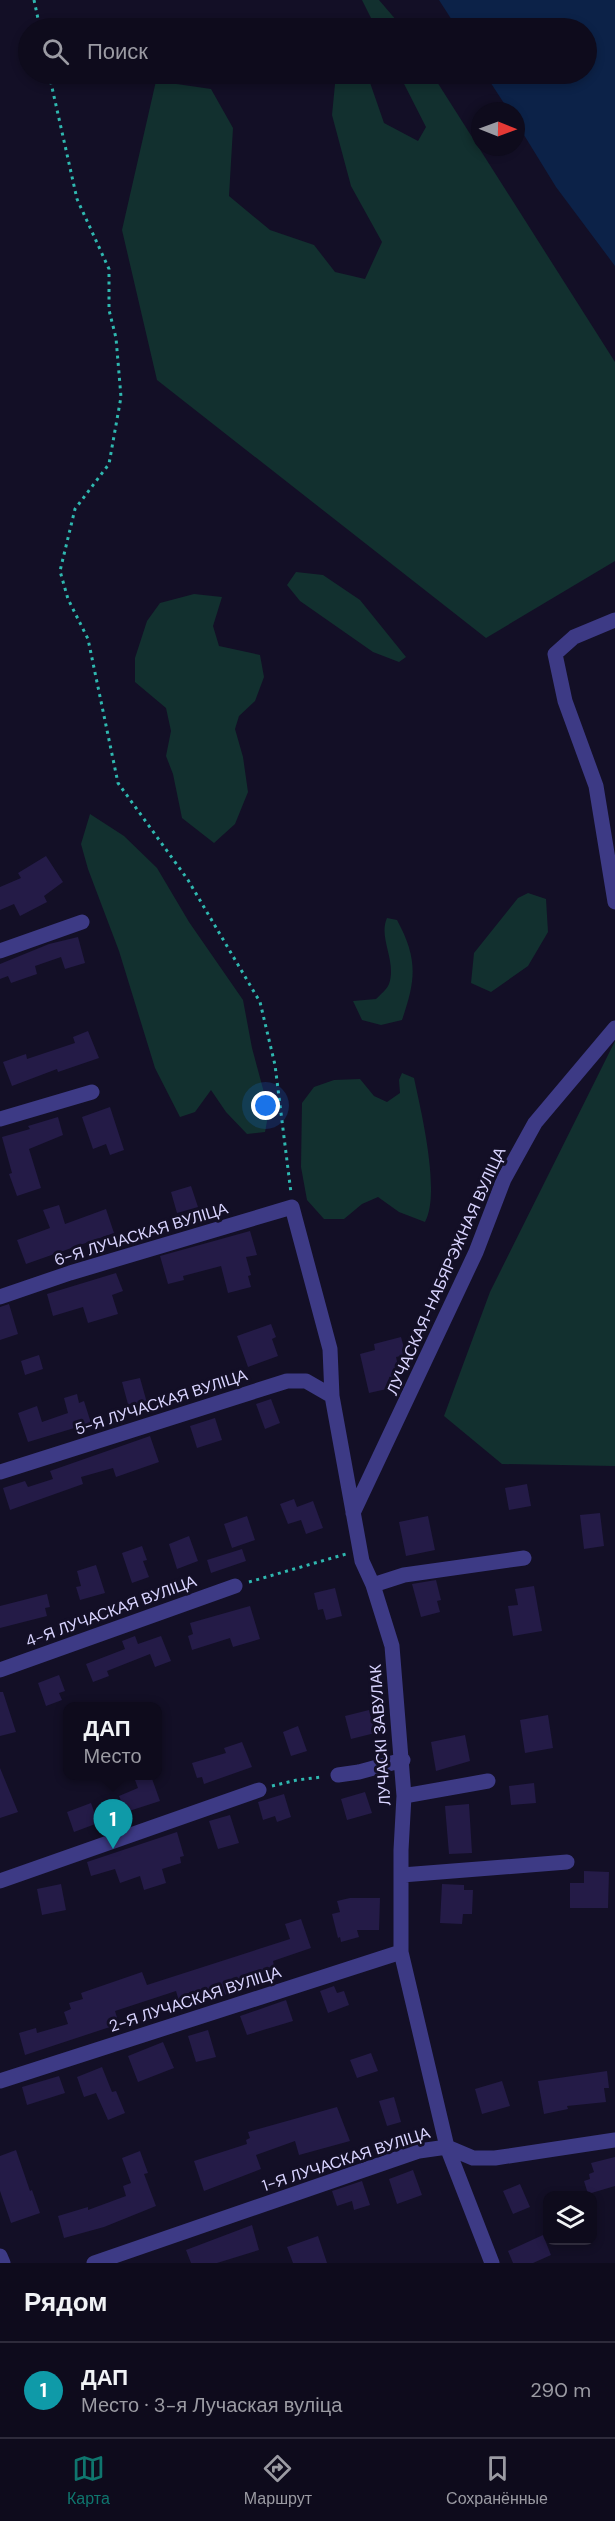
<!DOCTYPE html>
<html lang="ru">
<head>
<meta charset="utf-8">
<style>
  body { margin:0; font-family:"DM Sans",sans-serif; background:#1c1929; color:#f1f3f6 }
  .controls { position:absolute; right:18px; bottom:18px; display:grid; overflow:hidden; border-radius:12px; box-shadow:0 3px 9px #0003 }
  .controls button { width:54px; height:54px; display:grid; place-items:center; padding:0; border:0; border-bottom:2px solid #2e2b3b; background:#0e0b1c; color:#f1f3f6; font:30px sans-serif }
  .compass { position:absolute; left:471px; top:102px; width:54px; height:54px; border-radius:50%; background:#0e0b1c; box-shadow:0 3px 9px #0003; rotate:91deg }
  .you { position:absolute; left:266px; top:1106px; width:21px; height:21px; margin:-15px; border:4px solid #fff; border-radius:50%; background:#1a73e8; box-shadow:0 0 0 9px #1a73e833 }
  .badge { display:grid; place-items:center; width:39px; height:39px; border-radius:50%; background:#0f766e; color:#fff; font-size:20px; font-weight:700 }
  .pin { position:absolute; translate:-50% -50px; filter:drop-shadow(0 2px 3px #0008) }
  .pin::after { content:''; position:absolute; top:32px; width:21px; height:18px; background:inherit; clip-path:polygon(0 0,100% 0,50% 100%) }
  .popup { position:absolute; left:63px; top:1702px; width:99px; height:78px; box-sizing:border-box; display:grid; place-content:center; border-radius:12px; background:#0e0b1c; filter:drop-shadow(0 2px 4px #0005); font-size:20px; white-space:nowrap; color:#9b9ba3 }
  .popup b { font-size:22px; color:#f1f3f6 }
  .popup::after { content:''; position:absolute; left:50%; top:100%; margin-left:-12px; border:12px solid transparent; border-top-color:#0e0b1c }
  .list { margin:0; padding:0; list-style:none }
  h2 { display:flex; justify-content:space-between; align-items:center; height:78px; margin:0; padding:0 24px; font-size:26px }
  h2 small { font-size:20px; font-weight:400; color:#9b9ba3 }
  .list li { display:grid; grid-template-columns:39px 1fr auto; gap:18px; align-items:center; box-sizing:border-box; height:96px; padding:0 24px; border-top:2px solid #2e2b3b }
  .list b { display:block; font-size:22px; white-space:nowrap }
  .list p { margin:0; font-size:20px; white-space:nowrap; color:#9b9ba3 }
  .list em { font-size:20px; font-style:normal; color:#9b9ba3 }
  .icon { flex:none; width:33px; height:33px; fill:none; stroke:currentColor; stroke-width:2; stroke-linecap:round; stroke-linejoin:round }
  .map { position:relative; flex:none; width:615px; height:2263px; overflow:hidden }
  .search { position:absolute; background:#0e0b1c; box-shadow:0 3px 9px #0003; left:18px; right:18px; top:18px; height:66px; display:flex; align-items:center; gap:15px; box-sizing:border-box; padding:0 21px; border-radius:33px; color:#9b9ba3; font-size:22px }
  .sheet { height:174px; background:#0e0b1c }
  nav { display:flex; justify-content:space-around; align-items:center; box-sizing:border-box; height:84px; border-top:2px solid #2e2b3b; background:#0e0b1c; font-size:16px; color:#9b9ba3 }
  nav a { display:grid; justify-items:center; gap:3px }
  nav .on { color:#0f766e }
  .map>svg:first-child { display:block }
  .green { fill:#12302f }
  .water { fill:#0c2248 }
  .building { fill:#241b47 }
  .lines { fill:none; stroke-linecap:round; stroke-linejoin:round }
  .path { stroke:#2fb8b0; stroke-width:3; stroke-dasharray:3 4.5; stroke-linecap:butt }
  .minor { stroke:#3d3a85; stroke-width:15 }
  .labels { text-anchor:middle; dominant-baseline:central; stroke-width:6; stroke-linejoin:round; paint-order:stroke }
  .street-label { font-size:16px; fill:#d9d4ff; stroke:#130f26 }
</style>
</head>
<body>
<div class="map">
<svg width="615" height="2263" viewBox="0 0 615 2263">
  <rect width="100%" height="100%" fill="#130f26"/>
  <!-- green -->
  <path class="green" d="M362 0H379L403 28H376Z
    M336 74H367L384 123 418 141 426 127 399 74H432L615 362V561L486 638 157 380 122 230 156 81 211 89 233 128 229 196 270 230 314 245 335 272 365 279 382 242 351 186 332 115Z
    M296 572 323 575 360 600 406 657 399 662 373 652 300 601 287 585Z
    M194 594 222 597 213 626 219 646 260 655 264 677 255 701 239 716 235 729 243 757 248 792 235 824 214 843 182 818 173 774 166 756 171 731 166 708 135 682V658L147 621 160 603Z
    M90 814 124 836 157 868 189 922 243 1000 252 1048 269 1111 265 1132 247 1134 226 1112 211 1090 195 1112 180 1117 155 1068 119 951 88 869 81 844Z
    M528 893 546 899 548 932 528 966 491 992 471 983 474 953 518 898Z
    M387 918 397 920C418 959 416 979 402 1020L381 1025 362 1020 353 1001 376 999C380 995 387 989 389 984 397 961 378 938 387 918Z
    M615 1041V1466L502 1464 444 1416 490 1292Z
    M402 1073 414 1078C421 1111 441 1193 425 1222L399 1212 378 1197 362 1204 344 1219H324L307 1200 301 1167 302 1103 314 1087 334 1080 360 1079 374 1096 387 1102 400 1093 399 1080Z"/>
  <!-- water -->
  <path class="water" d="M439 0H615V266L556 187 516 122V111H509L485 74H586V28H457Z"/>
  <!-- building -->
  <path class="building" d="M46 856 63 882 44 896 47 902 20 916 14 904 0 910V887L21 878 18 873Z
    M78 937 85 963 65 969 61 957 35 966 37 974 11 983 8 976 0 979V964L49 944Z
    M88 1031 99 1058 58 1072 57 1069 12 1086 3 1062 26 1054 27 1059 75 1043 73 1037Z
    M110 1107 124 1150 110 1155 106 1144 93 1149 82 1117Z
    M58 1117 63 1135 29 1149 41 1188 17 1196 9 1174 12 1173 2 1137 30 1129 28 1126Z
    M191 1186 198 1207 177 1213 171 1192Z
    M59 1205 65 1224 106 1209 114 1233 26 1264 17 1240 50 1228 43 1210Z
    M250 1231 257 1255 246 1257 251 1275 248 1276 251 1287 228 1293 221 1266 183 1276 184 1280 168 1284 160 1256Z
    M116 1273 123 1291 112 1295 118 1314 88 1323 83 1307 53 1316 47 1294Z
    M9 1304 18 1334 0 1340V1307Z
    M271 1324 276 1337 272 1339 278 1356 248 1367 237 1336Z
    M401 1337 406 1355 396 1357 400 1375 389 1377 391 1388 369 1393 360 1354 375 1350 374 1344Z
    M39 1355 43 1369 25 1375 21 1361Z
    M140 1378 147 1403 129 1408 122 1382Z
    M77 1394 79 1403 84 1401 91 1423 28 1442 18 1413 37 1406 42 1422 68 1413 64 1398Z
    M271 1399 280 1423 265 1429 256 1404Z
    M215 1418 222 1440 197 1448 190 1426Z
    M150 1436 159 1462 116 1477 113 1468 81 1477 83 1484 10 1510 3 1488 25 1481 28 1487 53 1479 50 1471Z
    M527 1484 531 1506 509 1510 505 1488Z
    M294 1499 297 1507 313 1501 323 1528 306 1534 301 1520 288 1524 280 1504Z
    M600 1513 604 1546 584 1549 580 1515Z
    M247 1516 255 1540 232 1548 224 1524Z
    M428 1516 435 1550 406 1556 399 1522Z
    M189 1536 198 1561 177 1569 169 1544Z
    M142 1546 147 1560 143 1561 149 1577 132 1583 122 1553Z
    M242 1549 246 1561 211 1573 207 1560Z
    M96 1565 105 1593 80 1600 76 1587 81 1586 77 1571Z
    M436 1580 441 1600 437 1601 440 1612 421 1617 412 1584Z
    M534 1586 542 1631 513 1636 508 1606 518 1605 515 1589Z
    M335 1588 342 1616 326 1620 323 1609 318 1610 314 1593Z
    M47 1594 50 1607 45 1608 47 1616 0 1628V1606Z
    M250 1606 260 1639 233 1647 230 1638 192 1650 188 1636 193 1634 190 1623Z
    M135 1636 138 1644 161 1636 171 1661 155 1667 150 1654 107 1671 109 1676 93 1682 86 1664 125 1649 122 1641Z
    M59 1675 65 1691 59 1693 62 1700 46 1706 38 1683Z
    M0 1692H3L16 1732 0 1736Z
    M369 1710 375 1733 351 1739 345 1716Z
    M548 1715 553 1748 525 1753 520 1720Z
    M298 1726 307 1751 291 1756 283 1732Z
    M465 1735 470 1761 436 1771 431 1742Z
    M242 1742 252 1767 204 1784 202 1777 197 1778 192 1763 226 1753 224 1748Z
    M0 1768 18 1812 0 1818Z
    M147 1776H151L160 1801 126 1812 119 1796 138 1788 135 1780Z
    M534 1783 536 1803 511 1805 509 1786Z
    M365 1792 372 1813 347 1820 341 1799Z
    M284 1794 291 1817 277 1822 275 1816 263 1820 258 1802Z
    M91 1803 98 1823 74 1832 67 1812Z
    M469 1804 472 1853 449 1854 445 1806Z
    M230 1815 239 1843 218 1849 209 1821Z
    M177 1832 184 1856 180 1857 181 1863 162 1869 166 1883 144 1890 140 1876 120 1883 115 1869 91 1876 87 1862Z
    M584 1871 609 1872 608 1908H570V1883H584Z
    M61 1884 66 1910 42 1915 37 1889Z
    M442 1884 464 1885V1890H473L472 1914H463L462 1924 440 1923Z
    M350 1898H380L379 1930H357L359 1937 341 1942 340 1937 338 1938 332 1914 340 1912 337 1901Z
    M301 1919 311 1948 273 1961 274 1966 240 1977 242 1983 228 1987 230 1993 215 1998 213 1990 179 2001 176 1991 115 2011 119 2024 25 2055 19 2033 36 2028 37 2033 68 2024 64 2012 71 2009 69 2003 83 1999 81 1993 142 1972 147 1985 290 1939 285 1924Z
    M334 1986 337 1993 344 1991 349 2005 328 2013 320 1991Z
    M286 2000 293 2021 247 2035 240 2016Z
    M208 2030 216 2057 196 2062 188 2036Z
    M163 2042 174 2068 138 2082 128 2056Z
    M371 2053 378 2071 357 2078 350 2060Z
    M102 2067 112 2092 116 2091 125 2113 108 2120 96 2093 84 2097 77 2077Z
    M607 2071 609 2088H604L606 2102 567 2106 568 2109 544 2114 538 2081Z
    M59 2076 65 2093 27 2105 22 2087Z
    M502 2081 510 2106 482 2114 475 2089Z
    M394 2097 401 2122 387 2126 379 2101Z
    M337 2107 350 2141 299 2155 295 2141 256 2155 261 2169 204 2191 194 2161 247 2144 246 2140 250 2138 248 2132Z
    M16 2150 30 2191 32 2190 40 2213 11 2223 0 2191V2156Z
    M140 2151 148 2173 144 2174 156 2206 104 2227 64 2238 58 2216 88 2207V2210L126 2196 123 2186 131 2183 122 2158Z
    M615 2157V2186L588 2194 584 2181 590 2179 589 2174 594 2172 591 2163Z
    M413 2170 422 2195 397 2204 389 2179Z
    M362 2181 370 2205 354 2210 352 2201 337 2206 332 2191Z
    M520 2184 530 2207 513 2214 503 2191Z
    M252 2225 259 2250 217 2263H191L186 2250Z
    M543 2235 551 2255 533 2263H513L508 2251Z
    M318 2236 327 2263H293L287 2247Z"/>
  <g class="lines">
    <!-- path -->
    <path class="path" d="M34 0 40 28
      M49 74 77 199 109 269V310L116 338 121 397 109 464 75 509 60 571 68 599 88 639 118 783 188 880 260 1002 275 1065 291 1193
      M249 1582 346 1554
      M272 1786 297 1780 322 1777"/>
    <!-- minor -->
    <path class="minor" d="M615 620 574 637 555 654 565 701 596 786 615 902
      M0 951 82 922
      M0 1119 92 1092
      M0 1297 70 1273 292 1207 330 1349 332 1396 362 1561 373 1585 392 1646 404 1796 401 1850V1952L447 2147 492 2263
      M0 1472 287 1381H306L332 1396
      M353 1513 476 1252 504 1179 535 1123 615 1028
      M373 1585 404 1575 524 1558
      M0 1670 235 1586
      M338 1775 359 1772 403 1760
      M404 1796 488 1781
      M402 1875 567 1862
      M0 1881 259 1790
      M0 2081 401 1952
      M0 2256 3 2263
      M94 2263 419 2151 447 2147 473 2158H495L615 2140"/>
  </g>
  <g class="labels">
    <!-- street labels -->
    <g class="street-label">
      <text transform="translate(141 1234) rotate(-17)">6-Я ЛУЧАСКАЯ ВУЛІЦА</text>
      <text transform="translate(446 1271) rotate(-66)">ЛУЧАСКАЯ-НАБЯРЭЖНАЯ ВУЛІЦА</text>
      <text transform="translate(161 1402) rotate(-18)">5-Я ЛУЧАСКАЯ ВУЛІЦА</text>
      <text transform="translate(111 1611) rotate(-20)">4-Я ЛУЧАСКАЯ ВУЛІЦА</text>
      <text transform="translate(380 1735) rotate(-94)">ЛУЧАСКІ ЗАВУЛАК</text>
      <text transform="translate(195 1999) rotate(-18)">2-Я ЛУЧАСКАЯ ВУЛІЦА</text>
      <text transform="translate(346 2159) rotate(-18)">1-Я ЛУЧАСКАЯ ВУЛІЦА</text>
    </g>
  </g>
</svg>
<div class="controls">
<button><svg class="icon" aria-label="layers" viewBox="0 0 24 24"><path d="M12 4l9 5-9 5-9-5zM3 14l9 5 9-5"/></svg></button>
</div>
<svg class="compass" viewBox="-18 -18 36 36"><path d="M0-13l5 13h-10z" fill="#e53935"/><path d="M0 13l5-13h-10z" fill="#9b9ba3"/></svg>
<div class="you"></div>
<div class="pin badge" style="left:113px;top:1849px;background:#0f9aa8">1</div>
<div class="popup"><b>ДАП</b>Место</div>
<div class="search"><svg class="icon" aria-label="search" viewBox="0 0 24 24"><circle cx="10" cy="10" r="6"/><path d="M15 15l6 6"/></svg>Поиск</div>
</div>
<section class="sheet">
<h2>Рядом<small></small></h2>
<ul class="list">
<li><span class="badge" style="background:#0f9aa8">1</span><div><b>ДАП</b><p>Место · 3-я Лучаская вуліца</p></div><em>290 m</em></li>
</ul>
</section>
<nav>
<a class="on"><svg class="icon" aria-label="map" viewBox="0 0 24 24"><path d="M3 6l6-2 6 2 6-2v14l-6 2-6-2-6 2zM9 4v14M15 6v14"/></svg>Карта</a>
<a><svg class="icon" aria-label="directions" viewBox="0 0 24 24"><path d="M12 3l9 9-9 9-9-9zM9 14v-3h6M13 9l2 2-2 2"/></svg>Маршрут</a>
<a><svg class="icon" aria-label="saved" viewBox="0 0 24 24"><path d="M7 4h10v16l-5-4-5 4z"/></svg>Сохранённые</a>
</nav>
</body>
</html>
